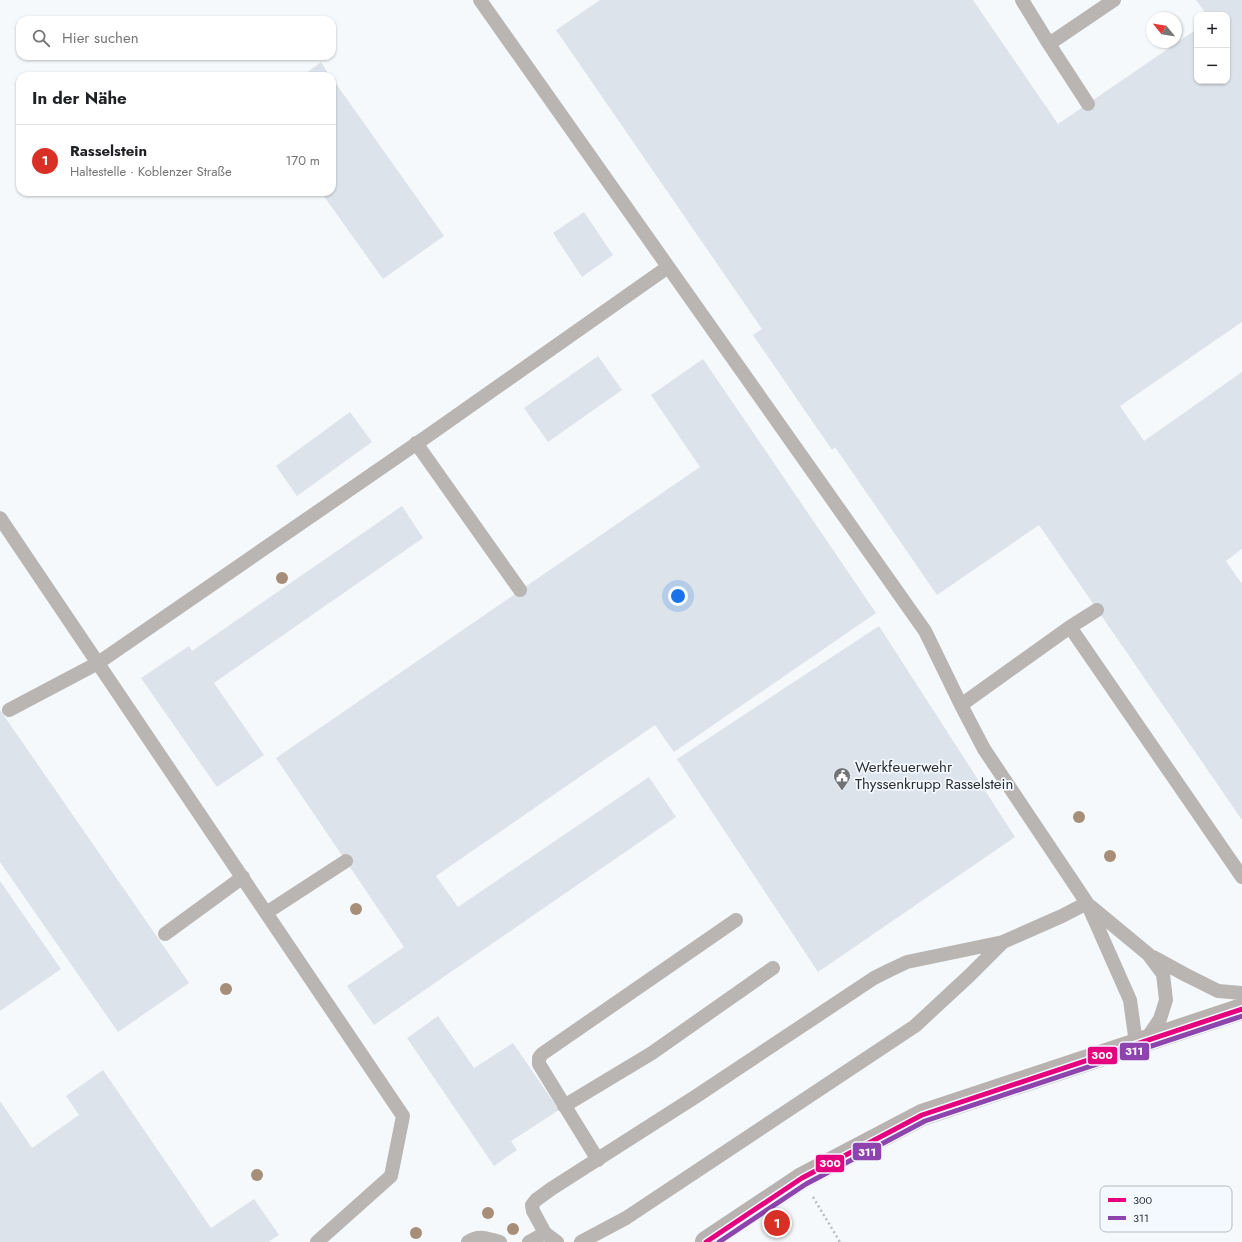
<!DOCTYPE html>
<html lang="de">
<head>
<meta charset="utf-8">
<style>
  body { margin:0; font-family:Jost,sans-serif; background:#f6f6f6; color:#202124 }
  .controls { position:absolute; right:12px; top:12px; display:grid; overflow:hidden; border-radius:8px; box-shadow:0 1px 3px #0004 }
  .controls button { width:36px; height:36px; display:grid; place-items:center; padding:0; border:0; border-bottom:1px solid #e0e0e0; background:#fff; color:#202124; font:20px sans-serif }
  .compass { position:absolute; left:1146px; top:12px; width:36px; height:36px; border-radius:50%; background:#fff; box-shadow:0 1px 3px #0004; rotate:300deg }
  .you { position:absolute; left:678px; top:596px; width:14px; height:14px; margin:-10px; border:3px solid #fff; border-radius:50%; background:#1a73e8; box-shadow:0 0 0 6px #1a73e833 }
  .badge { display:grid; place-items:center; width:26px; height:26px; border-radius:50%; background:#d93025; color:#fff; font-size:13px; font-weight:700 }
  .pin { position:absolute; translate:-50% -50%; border:2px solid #fff; box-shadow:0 1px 4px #0006 }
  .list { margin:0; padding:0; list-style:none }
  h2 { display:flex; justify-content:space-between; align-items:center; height:52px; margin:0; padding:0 16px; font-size:17px }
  h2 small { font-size:13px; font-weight:400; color:#757577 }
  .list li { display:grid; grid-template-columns:26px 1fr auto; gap:12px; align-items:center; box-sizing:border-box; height:72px; padding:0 16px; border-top:1px solid #e0e0e0 }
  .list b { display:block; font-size:15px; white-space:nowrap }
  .list p { margin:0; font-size:13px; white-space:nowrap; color:#757577 }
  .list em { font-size:13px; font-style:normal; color:#757577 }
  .icon { flex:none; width:22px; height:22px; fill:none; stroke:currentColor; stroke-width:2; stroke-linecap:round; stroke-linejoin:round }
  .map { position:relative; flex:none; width:1242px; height:1242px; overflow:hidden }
  .search { position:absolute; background:#fff; box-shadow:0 1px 3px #0004; left:16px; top:16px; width:320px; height:44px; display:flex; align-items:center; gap:10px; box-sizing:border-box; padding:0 14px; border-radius:12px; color:#757577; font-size:15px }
  .panel { position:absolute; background:#fff; box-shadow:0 1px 3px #0004; left:16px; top:72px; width:320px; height:124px; border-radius:12px }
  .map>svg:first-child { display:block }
  .building { fill:#dce3ea }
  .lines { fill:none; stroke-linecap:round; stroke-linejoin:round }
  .path { stroke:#bcbbba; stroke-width:2.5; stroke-dasharray:2 3; stroke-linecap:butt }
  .lane { stroke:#b9b5b2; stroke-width:14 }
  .secondary { stroke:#b8b3b1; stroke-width:22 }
  .bus-1-casing { stroke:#f3f9ff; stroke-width:8 }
  .bus-2-casing { stroke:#f3f9ff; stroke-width:8 }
  .bus-1 { stroke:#e5007d; stroke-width:5 }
  .bus-2 { stroke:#8e44ad; stroke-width:5 }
  .tree { fill:#a78e79 }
  .labels { text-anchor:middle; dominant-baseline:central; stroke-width:3.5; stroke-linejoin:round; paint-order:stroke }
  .poi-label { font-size:15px; fill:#2a2d30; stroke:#f3f9ff; text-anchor:start }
  .key { fill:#f3f9ff; stroke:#b7bcc1; stroke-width:1 }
  .key-label { font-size:11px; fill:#2a2d30 }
  .line-badge { stroke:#f3f9ff; stroke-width:1.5 }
  .badge-label { font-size:11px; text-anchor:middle; font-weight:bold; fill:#fff }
</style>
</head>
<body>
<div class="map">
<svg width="1242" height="1242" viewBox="0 0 1242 1242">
  <rect width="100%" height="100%" fill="#f6f9fc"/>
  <!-- building -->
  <path class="building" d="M600 0H973L1058 124 1197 29V81H1227V15H1207L1196 0H1242V322L1120 406 1144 441 1242 372V549L1226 561 1242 584V820L1039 525 937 595 835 447 832 450 753 335 762 329 556 30Z
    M321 62 330 76H302Z
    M332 78 444 236 383 279 321 192H332Z
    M584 212 613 255 582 277 553 233Z
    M598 356 622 390 548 442 524 408Z
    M703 359 876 613 674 752 655 725 436 876 458 907 649 777 676 817 374 1025 347 986 404 947 276 758 700 467 651 395Z
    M350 412 372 442 297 496 276 466Z
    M402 506 423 538 214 683 264 755 217 787 141 678 189 646 192 651Z
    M879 626 1015 837 818 972 677 759Z
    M0 710 189 983 118 1032 0 862Z
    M0 881 61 969 0 1011Z
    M438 1016 474 1068 513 1043 559 1110 511 1141 517 1150 494 1166 407 1038Z
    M103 1070 211 1228 254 1199 279 1235 268 1242H0V1101L32 1148 79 1115 66 1096Z"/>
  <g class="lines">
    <!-- path -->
    <path class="path" d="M813 1197 840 1242"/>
    <!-- lane -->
    <path class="lane" d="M480 0 925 631 961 705
      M1022 0 1049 44 1088 104
      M1049 44 1114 0
      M416 443 520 590
      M0 518 403 1116 391 1176 317 1242
      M1097 610 1070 627 961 705 984 749 1087 903 1130 1000 1136 1043
      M1070 627 1242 877
      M9 710 98 663 429 435 668 267
      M1090 906 1148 954 1163 974 1166 1000 1160 1019 1146 1040
      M266 913 346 861
      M165 934 243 877
      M1153 957 1186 975 1218 991 1242 993
      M564 1106 652 1053 773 968
      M598 1160 539 1064V1058L542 1054 736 920
      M468 1242C479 1234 488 1239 500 1242
      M529 1242 545 1233
      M557 1242 545 1233 533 1211 532 1205 536 1200 551 1189 695 1097 874 978 890 970 907 962 1003 942 1062 916 1087 903
      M581 1242 626 1218 915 1026 970 975 1003 942"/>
    <!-- secondary -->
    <path class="secondary" d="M706 1242 802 1178 922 1115 1242 1009"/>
    <!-- bus-1 casing -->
    <g class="bus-1-casing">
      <path id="bus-1" d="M706 1242 802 1178 922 1115 1242 1009"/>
    </g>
    <!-- bus-2 casing -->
    <g class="bus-2-casing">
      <path id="bus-2" d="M719 1242 806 1184 925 1121 1242 1016"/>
    </g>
    <!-- bus-1 -->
    <use href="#bus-1" class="bus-1"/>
    <!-- bus-2 -->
    <use href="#bus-2" class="bus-2"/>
  </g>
  <!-- trees -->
  <g class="tree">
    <circle cx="282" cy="578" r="6"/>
    <circle cx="1079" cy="817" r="6"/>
    <circle cx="1110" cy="856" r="6"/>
    <circle cx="356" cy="909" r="6"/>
    <circle cx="226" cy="989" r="6"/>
    <circle cx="257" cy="1175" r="6"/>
    <circle cx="488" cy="1213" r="6"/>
    <circle cx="513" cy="1229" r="6"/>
    <circle cx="416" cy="1233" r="6"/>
  </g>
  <!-- icons -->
  <defs>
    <g id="civic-pin" transform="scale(0.9)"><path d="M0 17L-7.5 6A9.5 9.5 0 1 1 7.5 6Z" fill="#717477" stroke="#f3f9ff"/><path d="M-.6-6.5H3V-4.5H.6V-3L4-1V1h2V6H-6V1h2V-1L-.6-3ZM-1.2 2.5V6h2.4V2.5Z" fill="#fff"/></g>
  </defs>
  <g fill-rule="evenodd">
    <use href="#civic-pin" x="842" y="776"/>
  </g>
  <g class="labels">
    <!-- poi labels -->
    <g class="poi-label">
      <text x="855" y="767">Werkfeuerwehr<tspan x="855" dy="17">Thyssenkrupp Rasselstein</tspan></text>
    </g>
  </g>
  <!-- legend -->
  <rect x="1100" y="1186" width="132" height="46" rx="6" class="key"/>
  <rect x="1108" y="1198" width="18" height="4" fill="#e5007d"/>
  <rect x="1108" y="1216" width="18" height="4" fill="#8e44ad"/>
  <g class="key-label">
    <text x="1133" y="1204">300</text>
    <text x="1133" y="1222">311</text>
  </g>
  <g class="line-badge">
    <rect x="1119" y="1042" width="31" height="19" rx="4" fill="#8e44ad"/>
    <rect x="1087" y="1046" width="31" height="19" rx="4" fill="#e5007d"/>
    <rect x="852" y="1142" width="30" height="19" rx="4" fill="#8e44ad"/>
    <rect x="815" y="1154" width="30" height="19" rx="4" fill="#e5007d"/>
  </g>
  <g class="badge-label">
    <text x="1134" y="1055">311</text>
    <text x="1102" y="1059">300</text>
    <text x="867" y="1156">311</text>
    <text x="830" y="1167">300</text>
  </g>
</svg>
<div class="controls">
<button>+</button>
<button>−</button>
</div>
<svg class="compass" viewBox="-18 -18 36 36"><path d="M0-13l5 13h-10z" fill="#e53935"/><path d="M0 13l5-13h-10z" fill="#757577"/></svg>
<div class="you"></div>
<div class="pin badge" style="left:777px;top:1223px">1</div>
<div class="search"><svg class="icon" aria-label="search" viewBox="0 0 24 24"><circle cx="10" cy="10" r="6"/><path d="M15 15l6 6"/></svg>Hier suchen</div>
<section class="panel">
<h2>In der Nähe<small></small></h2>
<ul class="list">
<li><span class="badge">1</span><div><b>Rasselstein</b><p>Haltestelle · Koblenzer Straße</p></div><em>170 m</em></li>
</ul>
</section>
</div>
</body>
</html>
